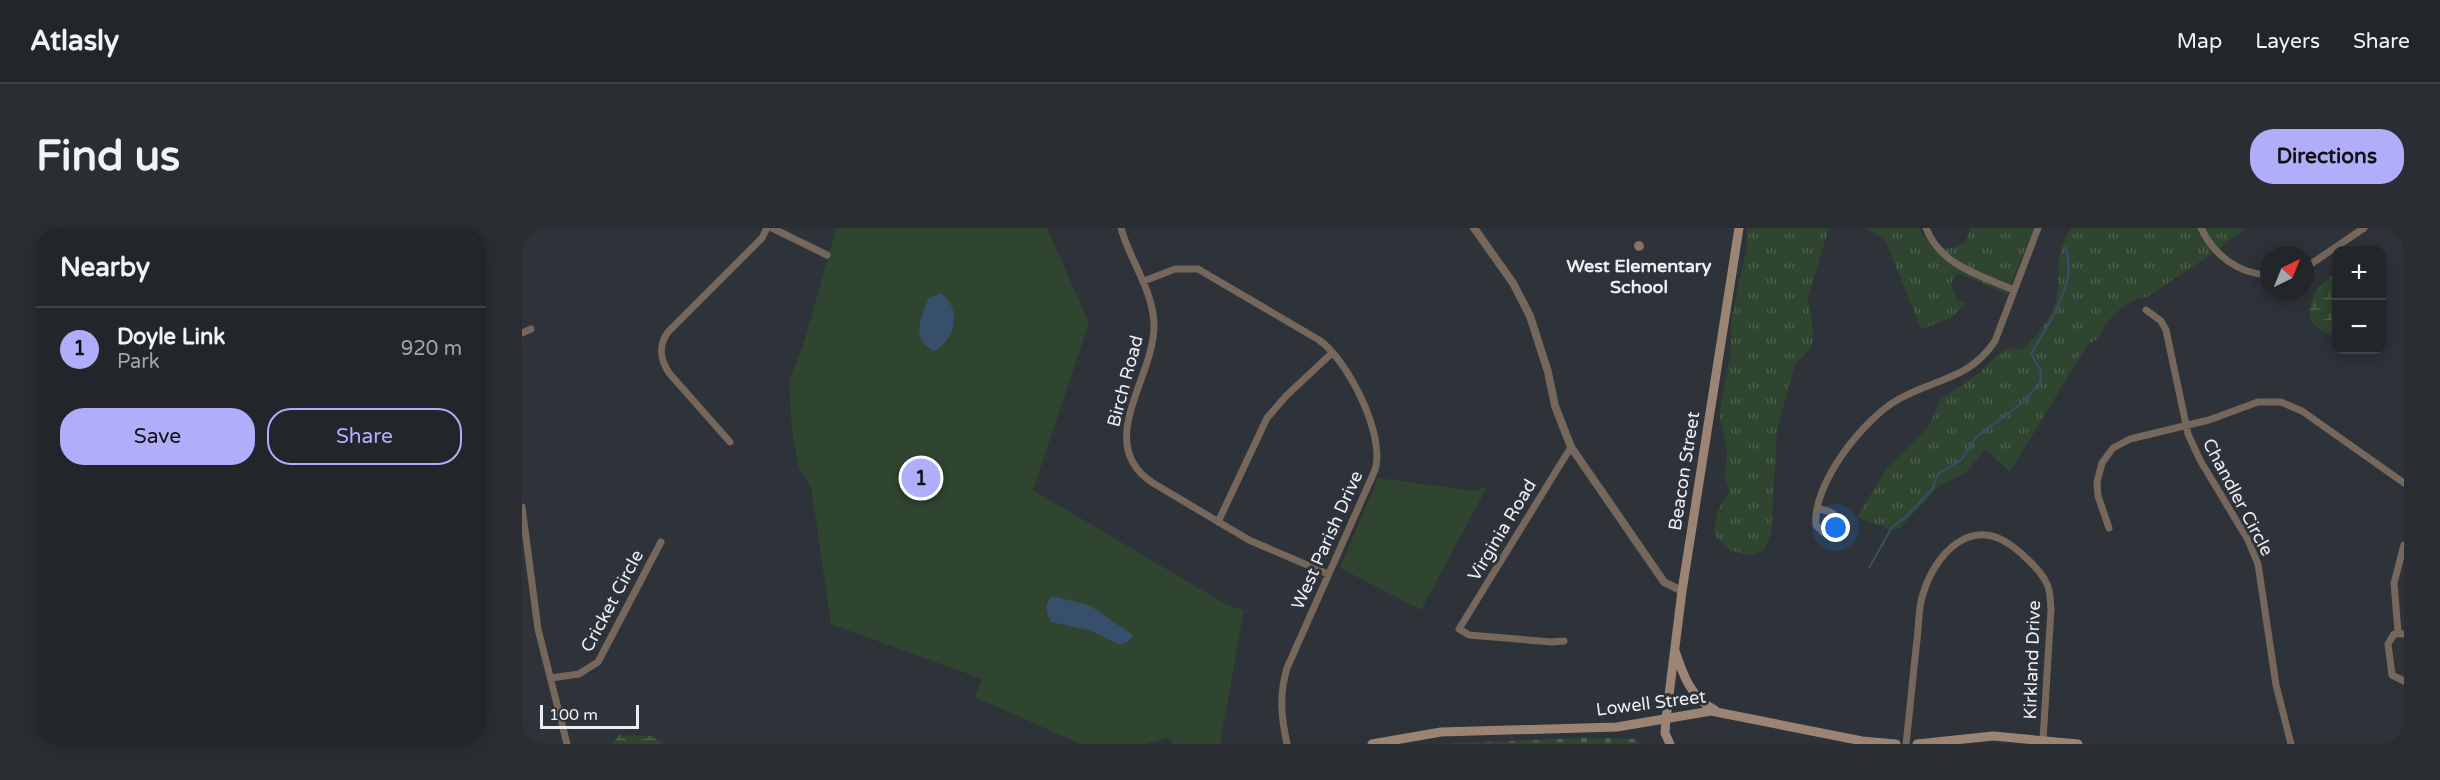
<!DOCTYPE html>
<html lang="en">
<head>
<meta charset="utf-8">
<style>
  body { margin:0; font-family:"Varela Round",sans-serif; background:#2a2e33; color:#f1f3f6 }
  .controls { position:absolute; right:18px; top:18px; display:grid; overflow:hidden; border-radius:12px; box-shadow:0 3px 15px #0003 }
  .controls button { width:54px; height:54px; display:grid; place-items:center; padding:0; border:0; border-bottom:2px solid #3f4347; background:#22262b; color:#f1f3f6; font:30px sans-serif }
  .compass { position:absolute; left:1738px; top:18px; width:54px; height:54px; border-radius:50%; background:#22262b; box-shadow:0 3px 15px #0003; rotate:43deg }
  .scale { position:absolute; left:18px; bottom:15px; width:99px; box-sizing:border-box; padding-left:6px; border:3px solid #ebeef3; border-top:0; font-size:16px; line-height:21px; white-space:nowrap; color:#ebeef3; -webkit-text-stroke:4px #2e3239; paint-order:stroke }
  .you { position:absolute; left:1314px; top:300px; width:21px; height:21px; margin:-15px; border:4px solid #fff; border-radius:50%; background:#1a73e8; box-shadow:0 0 0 9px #1a73e833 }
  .badge { display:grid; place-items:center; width:39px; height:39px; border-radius:50%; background:#b0aefa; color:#111; font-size:20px; font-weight:700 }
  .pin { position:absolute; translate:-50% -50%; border:3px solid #fff; box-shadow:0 2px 6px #0006 }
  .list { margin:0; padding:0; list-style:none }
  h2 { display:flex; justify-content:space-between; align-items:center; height:78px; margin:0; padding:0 24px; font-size:26px }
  h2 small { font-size:20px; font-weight:400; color:#a2a5a9 }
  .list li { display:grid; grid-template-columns:39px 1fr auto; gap:18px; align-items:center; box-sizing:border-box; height:84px; padding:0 24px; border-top:2px solid #3f4347 }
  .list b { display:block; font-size:22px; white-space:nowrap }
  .list p { margin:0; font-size:20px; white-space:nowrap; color:#a2a5a9 }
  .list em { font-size:20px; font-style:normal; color:#a2a5a9 }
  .actions { display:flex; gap:12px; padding:18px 24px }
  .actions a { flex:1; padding:14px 0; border:2px solid #b0aefa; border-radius:24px; text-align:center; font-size:21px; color:#b0aefa }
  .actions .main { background:#b0aefa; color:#111 }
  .map { position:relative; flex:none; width:1882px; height:516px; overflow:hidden; border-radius:24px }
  header { display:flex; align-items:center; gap:36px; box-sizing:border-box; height:84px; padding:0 30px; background:#22262b; border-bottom:2px solid #3f4347 }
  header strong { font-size:28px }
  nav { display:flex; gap:33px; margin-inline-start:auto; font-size:21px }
  .intro { display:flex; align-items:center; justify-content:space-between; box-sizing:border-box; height:144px; padding:0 36px }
  h1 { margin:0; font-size:42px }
  .button { padding:15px 27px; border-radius:24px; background:#b0aefa; color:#111; font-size:21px; font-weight:700 }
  main { display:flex; gap:36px; padding:0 36px }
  aside { flex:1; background:#22262b; border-radius:24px; box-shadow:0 3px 15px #0003 }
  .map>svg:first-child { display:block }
  .grass { fill:url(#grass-tufts) }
  .wetland { fill:url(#wetland-marsh) }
  .cemetery { fill:url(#cemetery-stones) }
  .green { fill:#2f4530 }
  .water { fill:#374f6b }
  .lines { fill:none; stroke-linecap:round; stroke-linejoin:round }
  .stream { stroke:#374f6b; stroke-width:2 }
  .minor { stroke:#75675c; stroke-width:7 }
  .tertiary { stroke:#75675c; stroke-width:8 }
  .secondary { stroke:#9b8473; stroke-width:9 }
  .education-dot { fill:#8d6e63; stroke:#2e3239; stroke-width:2 }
  .labels { text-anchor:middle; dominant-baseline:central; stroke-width:6; stroke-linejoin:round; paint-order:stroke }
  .poi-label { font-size:18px; font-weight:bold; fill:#ebeef3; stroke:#2e3239 }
  .street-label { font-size:18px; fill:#ebeef3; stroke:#2e3239 }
</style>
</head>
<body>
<header>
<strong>Atlasly</strong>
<nav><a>Map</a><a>Layers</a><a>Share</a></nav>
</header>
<div class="intro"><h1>Find us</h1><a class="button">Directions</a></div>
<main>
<aside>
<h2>Nearby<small></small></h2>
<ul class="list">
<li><span class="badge">1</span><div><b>Doyle Link</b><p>Park</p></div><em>920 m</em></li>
</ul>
<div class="actions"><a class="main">Save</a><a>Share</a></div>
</aside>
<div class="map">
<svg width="1882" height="516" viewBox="0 0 1882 516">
  <defs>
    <pattern id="grass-tufts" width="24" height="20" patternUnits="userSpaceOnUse" patternTransform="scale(1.5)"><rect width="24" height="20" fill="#2f4530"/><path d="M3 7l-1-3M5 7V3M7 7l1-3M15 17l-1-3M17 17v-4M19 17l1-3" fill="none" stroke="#4d604e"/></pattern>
    <pattern id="wetland-marsh" width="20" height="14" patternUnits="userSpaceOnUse" patternTransform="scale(1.5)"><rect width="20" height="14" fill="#2f4530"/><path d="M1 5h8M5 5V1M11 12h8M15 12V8" fill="none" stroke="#4d604e"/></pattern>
    <pattern id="cemetery-stones" width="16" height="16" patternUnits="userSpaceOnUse" patternTransform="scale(1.5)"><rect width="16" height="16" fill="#2f4530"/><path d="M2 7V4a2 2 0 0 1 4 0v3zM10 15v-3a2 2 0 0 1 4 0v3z" fill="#4d604e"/></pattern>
  </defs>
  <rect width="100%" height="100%" fill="#2e3239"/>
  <!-- grass -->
  <path class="grass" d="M1225 0H1307L1286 70 1291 103 1290 118 1273 137 1255 201 1249 306 1242 322 1228 328 1206 321 1192 306 1195 285 1207 263 1203 249 1205 222 1198 190 1199 173 1208 129 1210 87 1225 20Z
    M1343 0H1396L1411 20H1432L1443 15 1449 0H1512L1485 66 1436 45 1429 55 1435 72 1444 75 1429 90 1399 101 1363 12Z
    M1550 0H1723L1697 21 1625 69C1608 68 1581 94 1577 110L1565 117 1488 244 1463 221 1445 244 1416 259 1377 301H1367L1335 289 1364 241 1406 200 1419 171 1455 147 1479 124 1491 120 1501 122C1513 109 1530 90 1534 71 1540 47 1531 21 1550 0Z"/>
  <!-- wetland -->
  <path class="wetland" d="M1814 45V109L1799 103 1788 91C1788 65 1794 60 1814 45Z
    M97 507 132 508 141 516H90Z"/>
  <!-- cemetery -->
  <path class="cemetery" d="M1060 510 1113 511 1121 516H913Z"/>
  <!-- green -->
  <path class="green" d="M314 0H525L567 95 511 262 705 377 722 382 698 516H651L648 509 624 516H558L453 469 460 451 309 396 289 259 277 241 270 202 267 153 284 108Z
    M856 250 954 263 961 259 964 261 899 382 818 340Z"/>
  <!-- water -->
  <path class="water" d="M418 65C440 78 435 112 412 123 388 112 399 88 407 70Z
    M530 368 567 377 611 407 607 413 598 417 567 402 529 394C524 385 522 377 530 368Z"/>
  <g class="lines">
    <!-- stream -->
    <path class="stream" d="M1347 340 1370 299 1384 289 1410 261 1417 245 1439 232 1454 209 1500 175 1518 155 1519 143 1509 126C1524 100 1540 78 1546 48 1548 40 1545 28 1544 19"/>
    <!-- minor -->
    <path class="minor" d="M250 0 305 27
      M599 0C608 33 630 60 632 95 634 149 570 215 631 255L727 312 806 346
      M1404 0C1419 38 1458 47 1492 62
      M1679 0C1692 27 1716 46 1747 47
      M1783 40 1842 0
      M622 53 653 41H676L797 112C826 132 864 208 853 242L765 440C757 467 759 488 765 516
      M1624 82 1639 93 1644 102 1666 206 1678 232 1726 312 1736 336 1754 457 1769 516
      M0 105 9 101
      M208 214 147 145C138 131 136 118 146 104L240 10 245 0
      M0 279 16 401 45 516
      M1297 281C1309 283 1322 288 1313 303L1302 305 1294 297C1290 256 1342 190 1377 171 1414 150 1447 152 1473 113L1516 0
      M696 294 745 190 764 168 810 125
      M1587 300 1576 268 1575 254 1580 235 1591 220 1608 211 1687 192 1736 174H1759L1780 183 1882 255
      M1876 404 1872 355 1882 317
      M1882 406H1872L1866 416 1870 447 1882 453
      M1042 413 1030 414 947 407 937 401 1049 219
      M29 450 57 446 76 434 139 314
      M1384 516C1388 481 1391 446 1395 412 1397 397 1396 380 1401 366 1413 326 1449 287 1490 318 1501 326 1518 342 1524 354 1529 362 1528 373 1529 381L1521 512"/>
    <!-- tertiary -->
    <path class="tertiary" d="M952 0 991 55 1008 88 1026 144 1033 178 1049 219 1142 354 1160 363"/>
    <!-- secondary -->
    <path class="secondary" d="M1153 423C1161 447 1169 470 1193 482
      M850 516 919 504 1095 499 1189 483 1340 513 1374 516
      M1148 516 1143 505 1144 491 1160 363 1217 0
      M1395 516 1471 508 1556 516"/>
  </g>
  <!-- markers -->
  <circle class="education-dot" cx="1117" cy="18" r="6"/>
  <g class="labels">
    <!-- poi labels -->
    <g class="poi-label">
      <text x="1117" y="38">West Elementary<tspan x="1117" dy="21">School</tspan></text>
    </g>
    <!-- street labels -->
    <g class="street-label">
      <text transform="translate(603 153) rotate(-75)">Birch Road</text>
      <text transform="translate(1162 243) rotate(-81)">Beacon Street</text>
      <text transform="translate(1716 269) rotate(62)">Chandler Circle</text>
      <text transform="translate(980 302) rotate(-59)">Virginia Road</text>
      <text transform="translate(805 312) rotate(-66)">West Parish Drive</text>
      <text transform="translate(90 373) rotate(-62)">Cricket Circle</text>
      <text transform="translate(1510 432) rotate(-88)">Kirkland Drive</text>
      <text transform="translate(1129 475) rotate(-7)">Lowell Street</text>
    </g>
  </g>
</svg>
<div class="controls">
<button>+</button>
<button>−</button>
</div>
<svg class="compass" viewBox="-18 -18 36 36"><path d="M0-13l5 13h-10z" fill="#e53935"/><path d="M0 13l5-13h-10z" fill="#a2a5a9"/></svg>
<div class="scale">100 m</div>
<div class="you"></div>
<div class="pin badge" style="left:399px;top:250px">1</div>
</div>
</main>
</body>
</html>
